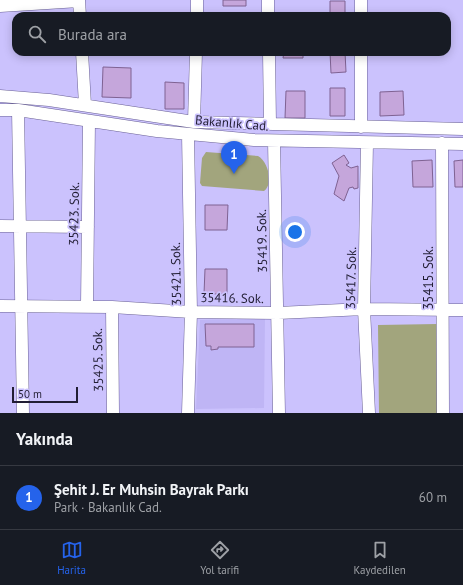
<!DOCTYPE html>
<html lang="tr">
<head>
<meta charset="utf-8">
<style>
  body { margin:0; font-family:"PT Sans",sans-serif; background:#20242c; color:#f1f3f6 }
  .scale { position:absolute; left:12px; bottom:10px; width:66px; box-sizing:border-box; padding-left:4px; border:2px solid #221e34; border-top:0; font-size:11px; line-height:14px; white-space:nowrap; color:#221e34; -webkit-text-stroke:3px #cbc2fd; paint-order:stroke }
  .you { position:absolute; left:295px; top:232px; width:14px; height:14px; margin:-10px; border:3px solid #fff; border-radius:50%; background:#1a73e8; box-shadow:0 0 0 6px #1a73e833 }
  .badge { display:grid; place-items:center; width:26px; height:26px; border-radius:50%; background:#2563eb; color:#fff; font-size:13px; font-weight:700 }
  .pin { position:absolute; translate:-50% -33px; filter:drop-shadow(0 1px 2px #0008) }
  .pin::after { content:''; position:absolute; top:21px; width:14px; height:12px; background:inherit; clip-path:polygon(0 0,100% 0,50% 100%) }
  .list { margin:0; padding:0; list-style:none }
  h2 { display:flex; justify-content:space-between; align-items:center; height:52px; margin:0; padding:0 16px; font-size:17px }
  h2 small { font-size:13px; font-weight:400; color:#9ea1a6 }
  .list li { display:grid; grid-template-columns:26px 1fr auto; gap:12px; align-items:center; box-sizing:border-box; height:64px; padding:0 16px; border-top:1px solid #363941 }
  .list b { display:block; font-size:15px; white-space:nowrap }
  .list p { margin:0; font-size:13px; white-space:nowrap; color:#9ea1a6 }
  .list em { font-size:13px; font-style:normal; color:#9ea1a6 }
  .icon { flex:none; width:22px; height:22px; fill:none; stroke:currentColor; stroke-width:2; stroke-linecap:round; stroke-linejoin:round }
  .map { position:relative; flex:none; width:463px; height:413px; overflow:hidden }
  .search { position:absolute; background:#171b24; box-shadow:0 2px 10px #0003; left:12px; right:12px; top:12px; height:44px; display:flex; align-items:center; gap:10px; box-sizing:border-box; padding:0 14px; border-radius:12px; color:#9ea1a6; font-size:15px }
  .sheet { height:116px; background:#171b24 }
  nav { display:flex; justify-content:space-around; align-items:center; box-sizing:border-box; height:56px; border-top:1px solid #363941; background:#171b24; font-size:11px; color:#9ea1a6 }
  nav a { display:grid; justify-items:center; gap:2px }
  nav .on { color:#2563eb }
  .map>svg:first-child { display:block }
  .built { fill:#bfb5f5 }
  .green { fill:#a2a57d }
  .building { fill:#c5a6db; stroke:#7f6292 }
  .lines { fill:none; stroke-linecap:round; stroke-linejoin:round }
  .minor-casing { stroke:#6b6296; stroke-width:13 }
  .minor { stroke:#fff; stroke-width:12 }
  .labels { text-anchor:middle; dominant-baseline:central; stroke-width:3.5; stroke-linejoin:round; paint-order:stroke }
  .street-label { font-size:13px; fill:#221e34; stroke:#cbc2fd }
</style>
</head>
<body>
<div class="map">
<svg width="463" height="413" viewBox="0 0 463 413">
  <rect width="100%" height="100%" fill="#cbc2fd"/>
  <!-- built -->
  <path class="built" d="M265 318 264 408 196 409 200 320Z"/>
  <!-- green -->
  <path class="green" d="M206 152 258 156C268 161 274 184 264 191L202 186 200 183 202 158Z
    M437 324 438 413H379L378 325Z"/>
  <!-- building -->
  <path class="building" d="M223 0H246V6H223Z
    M330 1H345V16H330Z
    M284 52H303V58H283Z
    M330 52H345L346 72 331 73Z
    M103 67 131 68V98L102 97Z
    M165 82 184 83V109H165Z
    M330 88H345V116H330Z
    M286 91H305V118H285Z
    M403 91 404 115 380 116V92Z
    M344 155 349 163 346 165 351 168 358 166V188L354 189 353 187 349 188 344 201 334 194 339 176 332 163Z
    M432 160 433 187H413L412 161Z
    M463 160V187H455L454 161Z
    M205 205H228L227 230H205Z
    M205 269H227V294H204Z
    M205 324H254V347H218V349L211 350V346H206Z"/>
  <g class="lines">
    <!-- minor casing -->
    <g class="minor-casing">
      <path id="minor" d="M79 0 80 16
        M268 0V16
        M361 0V16
        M0 6 79 1
        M197 16V0
        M82 52 85 105
        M269 52 270 124
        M361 52V127
        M0 96 49 100 194 122 463 129
        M0 110H18L157 131 254 140 463 144
        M18 110 23 413
        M194 122 196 52
        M274 141 279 413
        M367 143 364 309 369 413
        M442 143 443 413
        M0 226 88 227
        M0 306 112 307 191 312 278 313 364 309 463 310
        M87 307 89 121
        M112 307 113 413
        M188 413 191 312 188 134"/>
    </g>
    <!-- minor -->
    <use href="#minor" class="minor"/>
  </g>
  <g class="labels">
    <!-- street labels -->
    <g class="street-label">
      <text transform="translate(232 123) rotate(5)">Bakanlık Cad.</text>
      <text transform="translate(74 214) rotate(-89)">35423. Sok.</text>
      <text transform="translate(262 241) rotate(-91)">35419. Sok.</text>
      <text transform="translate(176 274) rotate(-91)">35421. Sok.</text>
      <text transform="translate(351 278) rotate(-89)">35417. Sok.</text>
      <text transform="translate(428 278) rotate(-90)">35415. Sok.</text>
      <text transform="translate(232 298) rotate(1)">35416. Sok.</text>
      <text transform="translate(98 360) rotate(-91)">35425. Sok.</text>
    </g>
  </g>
</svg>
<div class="scale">50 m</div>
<div class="you"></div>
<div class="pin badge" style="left:234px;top:174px">1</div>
<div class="search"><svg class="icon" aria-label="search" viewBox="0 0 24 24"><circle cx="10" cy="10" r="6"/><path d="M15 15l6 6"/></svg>Burada ara</div>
</div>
<section class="sheet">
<h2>Yakında<small></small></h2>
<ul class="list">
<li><span class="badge">1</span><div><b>Şehit J. Er Muhsin Bayrak Parkı</b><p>Park · Bakanlık Cad.</p></div><em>60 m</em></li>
</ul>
</section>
<nav>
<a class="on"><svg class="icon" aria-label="map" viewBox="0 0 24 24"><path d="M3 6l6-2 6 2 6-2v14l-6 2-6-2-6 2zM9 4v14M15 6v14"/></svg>Harita</a>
<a><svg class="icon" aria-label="directions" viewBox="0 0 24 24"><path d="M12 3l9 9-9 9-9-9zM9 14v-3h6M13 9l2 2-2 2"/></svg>Yol tarifi</a>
<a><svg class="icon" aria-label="saved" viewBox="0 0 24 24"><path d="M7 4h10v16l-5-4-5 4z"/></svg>Kaydedilen</a>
</nav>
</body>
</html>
